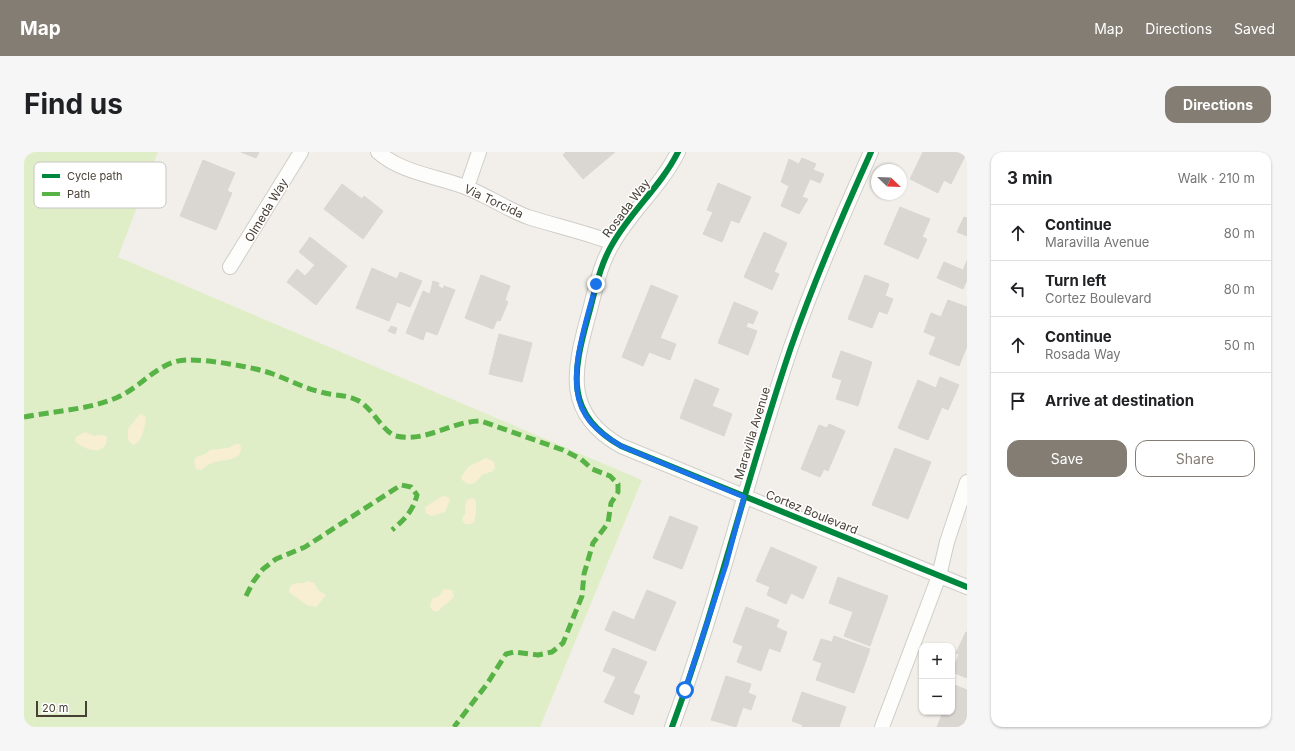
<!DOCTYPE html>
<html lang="en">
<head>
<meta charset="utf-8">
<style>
  body { margin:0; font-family:Inter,sans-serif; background:#f6f6f6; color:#202124 }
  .controls { position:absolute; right:12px; bottom:12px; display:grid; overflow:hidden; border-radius:8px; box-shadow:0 1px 3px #0004 }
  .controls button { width:36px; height:36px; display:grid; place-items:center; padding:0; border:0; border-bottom:1px solid #e0e0e0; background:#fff; color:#202124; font:20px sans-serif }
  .compass { position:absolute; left:847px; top:12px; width:36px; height:36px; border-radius:50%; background:#fff; box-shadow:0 1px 3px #0004; rotate:113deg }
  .scale { position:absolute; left:12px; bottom:10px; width:51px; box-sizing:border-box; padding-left:4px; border:2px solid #494035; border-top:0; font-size:11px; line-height:14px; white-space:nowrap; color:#494035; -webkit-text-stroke:3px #fff; paint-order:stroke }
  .stop { position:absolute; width:12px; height:12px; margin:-9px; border:3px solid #1a73e8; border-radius:50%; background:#fff }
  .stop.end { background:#1a73e8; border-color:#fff; box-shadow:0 1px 4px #0008 }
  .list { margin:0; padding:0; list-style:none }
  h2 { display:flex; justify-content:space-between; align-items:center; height:52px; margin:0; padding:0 16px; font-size:17px }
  h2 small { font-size:13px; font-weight:400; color:#757577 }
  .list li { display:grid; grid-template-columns:26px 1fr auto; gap:12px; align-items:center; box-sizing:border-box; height:56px; padding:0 16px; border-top:1px solid #e0e0e0 }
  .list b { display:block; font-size:15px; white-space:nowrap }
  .list p { margin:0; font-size:13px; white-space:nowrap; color:#757577 }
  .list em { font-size:13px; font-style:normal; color:#757577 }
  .actions { display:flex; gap:8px; padding:12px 16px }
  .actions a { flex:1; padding:9px 0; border:1px solid #847d74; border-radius:12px; text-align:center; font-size:14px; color:#847d74 }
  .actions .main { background:#847d74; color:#fff }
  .icon { flex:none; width:22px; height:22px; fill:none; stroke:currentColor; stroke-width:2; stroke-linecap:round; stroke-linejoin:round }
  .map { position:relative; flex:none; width:943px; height:575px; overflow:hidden; border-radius:12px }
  header { display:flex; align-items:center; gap:24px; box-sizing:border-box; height:56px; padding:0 20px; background:#847d74; color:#fff }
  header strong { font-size:19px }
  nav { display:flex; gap:22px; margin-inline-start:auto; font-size:14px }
  .intro { display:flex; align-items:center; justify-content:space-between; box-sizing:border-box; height:96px; padding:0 24px }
  h1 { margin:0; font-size:28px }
  .button { padding:10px 18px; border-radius:12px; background:#847d74; color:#fff; font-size:14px; font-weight:700 }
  main { display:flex; gap:24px; padding:0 24px }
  aside { flex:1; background:#fff; border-radius:12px; box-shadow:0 1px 3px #0004 }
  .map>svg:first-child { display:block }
  .green { fill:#e0eec8 }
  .sand { fill:#f8eed2 }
  .building { fill:#dad6d1; stroke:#dad6d0 }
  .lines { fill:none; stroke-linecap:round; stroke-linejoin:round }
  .street-casing { stroke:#d0cdc7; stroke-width:16 }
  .street { stroke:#fdfdfc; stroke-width:14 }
  .quiet { stroke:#57b346; stroke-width:5; stroke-dasharray:10 5; stroke-linecap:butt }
  .cycleway-casing { stroke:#fff; stroke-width:8 }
  .cycleway { stroke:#00873e; stroke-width:6 }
  .route { stroke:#1a73e8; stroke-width:5 }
  .labels { text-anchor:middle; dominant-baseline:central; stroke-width:3; stroke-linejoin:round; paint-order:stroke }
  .street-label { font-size:12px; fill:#494035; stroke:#fff }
  .key { fill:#fff; stroke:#c8c6c2; stroke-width:1 }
  .key-label { font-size:11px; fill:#494035 }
</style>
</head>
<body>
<header>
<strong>Map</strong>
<nav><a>Map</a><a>Directions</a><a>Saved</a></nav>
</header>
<div class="intro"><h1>Find us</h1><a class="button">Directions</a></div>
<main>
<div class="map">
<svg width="943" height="575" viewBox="0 0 943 575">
  <rect width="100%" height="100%" fill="#f2efea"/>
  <!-- green -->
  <path class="green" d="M0 0H134L94 105 618 328 516 575H0Z"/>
  <!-- sand -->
  <path class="sand" d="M116 262 122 265C121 274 118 291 109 293L104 288V277Z
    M61 280 70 284 79 283 83 285C83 305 61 299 51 289L52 285Z
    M212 292H216C222 310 196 307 188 311 184 312 180 316 177 318L172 317 170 309 172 305 182 302 186 298 204 296Z
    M462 306 470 310 471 315 469 319 458 323 451 331 444 332 438 328 437 325 444 315Z
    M419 344 424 345 426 348 421 360 407 364 402 361 401 355Z
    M449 346 452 349V360L450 370 446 372H441L438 367 442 360 441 354 443 348Z
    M284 429 290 431 294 438 302 443 292 455 283 453 265 440C265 427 277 434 284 429Z
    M420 437 428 438 430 445 413 460 408 458 406 454 408 447 415 444Z"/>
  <!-- building -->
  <path class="building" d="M217 0H235L232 6Z
    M542 0H591L559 27 539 3Z
    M899 0H943L927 32 920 28 914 41 886 27Z
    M778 6 792 12 789 18 800 22 796 31 786 27 778 45 784 47 775 62 757 54 765 34 757 30 765 7 775 12Z
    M179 8 211 21 203 39 208 41 192 78 156 64Z
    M694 31 727 45 715 71 707 68 698 90 679 82 689 60 683 58Z
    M318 32 338 47 340 44 359 59 339 87 300 57Z
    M876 55 906 67 898 85 903 87 894 107 860 92Z
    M940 65 943 66V84L933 80Z
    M740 80 763 91 750 120 755 122 748 138 720 125Z
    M286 85 323 114 292 153 263 130 273 117 281 124 291 113 275 100Z
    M943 109V128L939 137 913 126 920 110 939 118Z
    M348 116 373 127 376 120 398 129 386 155 373 150 365 169 332 156Z
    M457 123 486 134 481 148 484 150 476 169 473 168 469 177 441 166Z
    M841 123 865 132 861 144 869 147 863 162 855 159 848 176 824 167Z
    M409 129 415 131 414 134 419 137 420 134 431 138 413 183 402 179 399 188 382 181 399 139 406 142Z
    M627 133 654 144 636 186 652 192 646 208 625 200 619 214 598 205Z
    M924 148 943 155V194L935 214 905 202 912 185 900 180 907 161 917 165Z
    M710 150 734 160 729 172 724 170 722 175 733 179 724 203 694 191Z
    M367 174 373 176 371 182 364 179Z
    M475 182 508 191 498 230 465 222Z
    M817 199 848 210 834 254 812 247 818 228 808 225Z
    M916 225 935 233 924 258 918 255 904 288 874 276 894 228 912 236Z
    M671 227 695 237 688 254 708 262 700 284 656 266Z
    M805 272 821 279 804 319 800 317 796 325 777 317 795 273 803 276Z
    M871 296 907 310 884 367 848 353Z
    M646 364 674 375 658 417 629 406Z
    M747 395 793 415 779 447 767 441 762 452 743 443 746 435 732 429Z
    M814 425 864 444 846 494 820 484 829 460 805 451Z
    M623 438 652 450 631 499 581 478 589 459 610 468Z
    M722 455 755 468 752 475 763 480 756 500 745 496 737 519 713 510 719 494 709 490Z
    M942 480H943V526L928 520 935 502 932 501Z
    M810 484 846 497 830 541 792 528 798 511 789 508 797 487 808 490Z
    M589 496 623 510 609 541 616 544 609 563 580 550 592 525 579 519Z
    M702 524 727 532 724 541 732 544 727 558 719 555 712 575 687 568Z
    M928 532 943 538V564L938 575H913L919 560H928Z
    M778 540 822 555 815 575H778L779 573 768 569Z"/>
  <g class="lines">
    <!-- street casing -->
    <g class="street-casing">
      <path id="street" d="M354 0C378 21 412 24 441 35 463 43 482 57 504 65 532 74 561 80 589 91
        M654 0C637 34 608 58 589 91 575 114 571 140 564 165 549 220 540 262 597 294L943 435
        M443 35 455 0
        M206 115 277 0
        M648 575C694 450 724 321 767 195 790 129 818 64 847 0
        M858 575 915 424 923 390 943 330"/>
    </g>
    <!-- street -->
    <use href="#street" class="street"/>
    <!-- quiet -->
    <path class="quiet" d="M0 265C30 259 63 258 92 246 117 236 134 209 162 208 182 207 230 215 249 222 265 228 280 236 297 240 309 244 323 242 335 249 348 256 360 281 372 284 402 291 427 269 457 269L539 298 557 307 568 317 586 324 594 332V340L587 351 584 371 569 391 560 422 558 444 539 491 528 500 514 503 490 500 482 502 463 532 430 575
      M222 444 229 430 239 417 252 407 281 395 377 333 387 335 393 343C389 359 380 368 368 378"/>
    <!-- cycleway casing -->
    <g class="cycleway-casing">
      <path id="cycleway" d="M654 0C637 34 608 58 589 91 575 114 571 140 564 165 549 220 540 262 597 294L943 435
        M648 575C694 450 724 321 767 195 790 129 818 64 847 0"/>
    </g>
    <!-- cycleway -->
    <use href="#cycleway" class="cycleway"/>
  </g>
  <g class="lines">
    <!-- route -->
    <path class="route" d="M572 132C563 168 539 231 562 264 570 277 584 286 597 294L720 345 702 413 661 538"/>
  </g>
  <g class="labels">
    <!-- street labels -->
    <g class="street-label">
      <text transform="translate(470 49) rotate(25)">Via Torcida</text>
      <text transform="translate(602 56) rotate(-53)">Rosada Way</text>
      <text transform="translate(242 58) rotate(-59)">Olmeda Way</text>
      <text transform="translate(728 281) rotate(-73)">Maravilla Avenue</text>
      <text transform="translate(788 360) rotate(22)">Cortez Boulevard</text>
    </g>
  </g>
  <!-- legend -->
  <rect x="10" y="10" width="132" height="46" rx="6" class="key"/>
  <rect x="18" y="22" width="18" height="4" fill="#00873e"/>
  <rect x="18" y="40" width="18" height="4" fill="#57b346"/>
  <g class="key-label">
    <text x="43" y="28">Cycle path</text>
    <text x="43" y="46">Path</text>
  </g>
</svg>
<div class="controls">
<button>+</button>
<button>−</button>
</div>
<svg class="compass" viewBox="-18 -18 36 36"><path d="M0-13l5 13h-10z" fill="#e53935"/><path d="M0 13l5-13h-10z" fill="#757577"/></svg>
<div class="scale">20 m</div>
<div class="stop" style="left:661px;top:538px"></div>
<div class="stop end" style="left:572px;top:132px"></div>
</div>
<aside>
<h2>3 min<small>Walk · 210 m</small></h2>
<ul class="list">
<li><svg class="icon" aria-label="ahead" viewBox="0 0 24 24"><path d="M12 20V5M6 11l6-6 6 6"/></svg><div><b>Continue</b><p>Maravilla Avenue</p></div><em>80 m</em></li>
<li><svg class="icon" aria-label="left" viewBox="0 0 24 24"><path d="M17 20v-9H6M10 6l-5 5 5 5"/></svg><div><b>Turn left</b><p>Cortez Boulevard</p></div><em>80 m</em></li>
<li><svg class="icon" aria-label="ahead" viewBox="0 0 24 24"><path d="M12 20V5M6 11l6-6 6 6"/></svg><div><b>Continue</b><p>Rosada Way</p></div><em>50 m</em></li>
<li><svg class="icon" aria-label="arrive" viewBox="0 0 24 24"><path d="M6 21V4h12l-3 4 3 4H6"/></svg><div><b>Arrive at destination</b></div></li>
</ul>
<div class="actions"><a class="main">Save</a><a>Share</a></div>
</aside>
</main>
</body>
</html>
